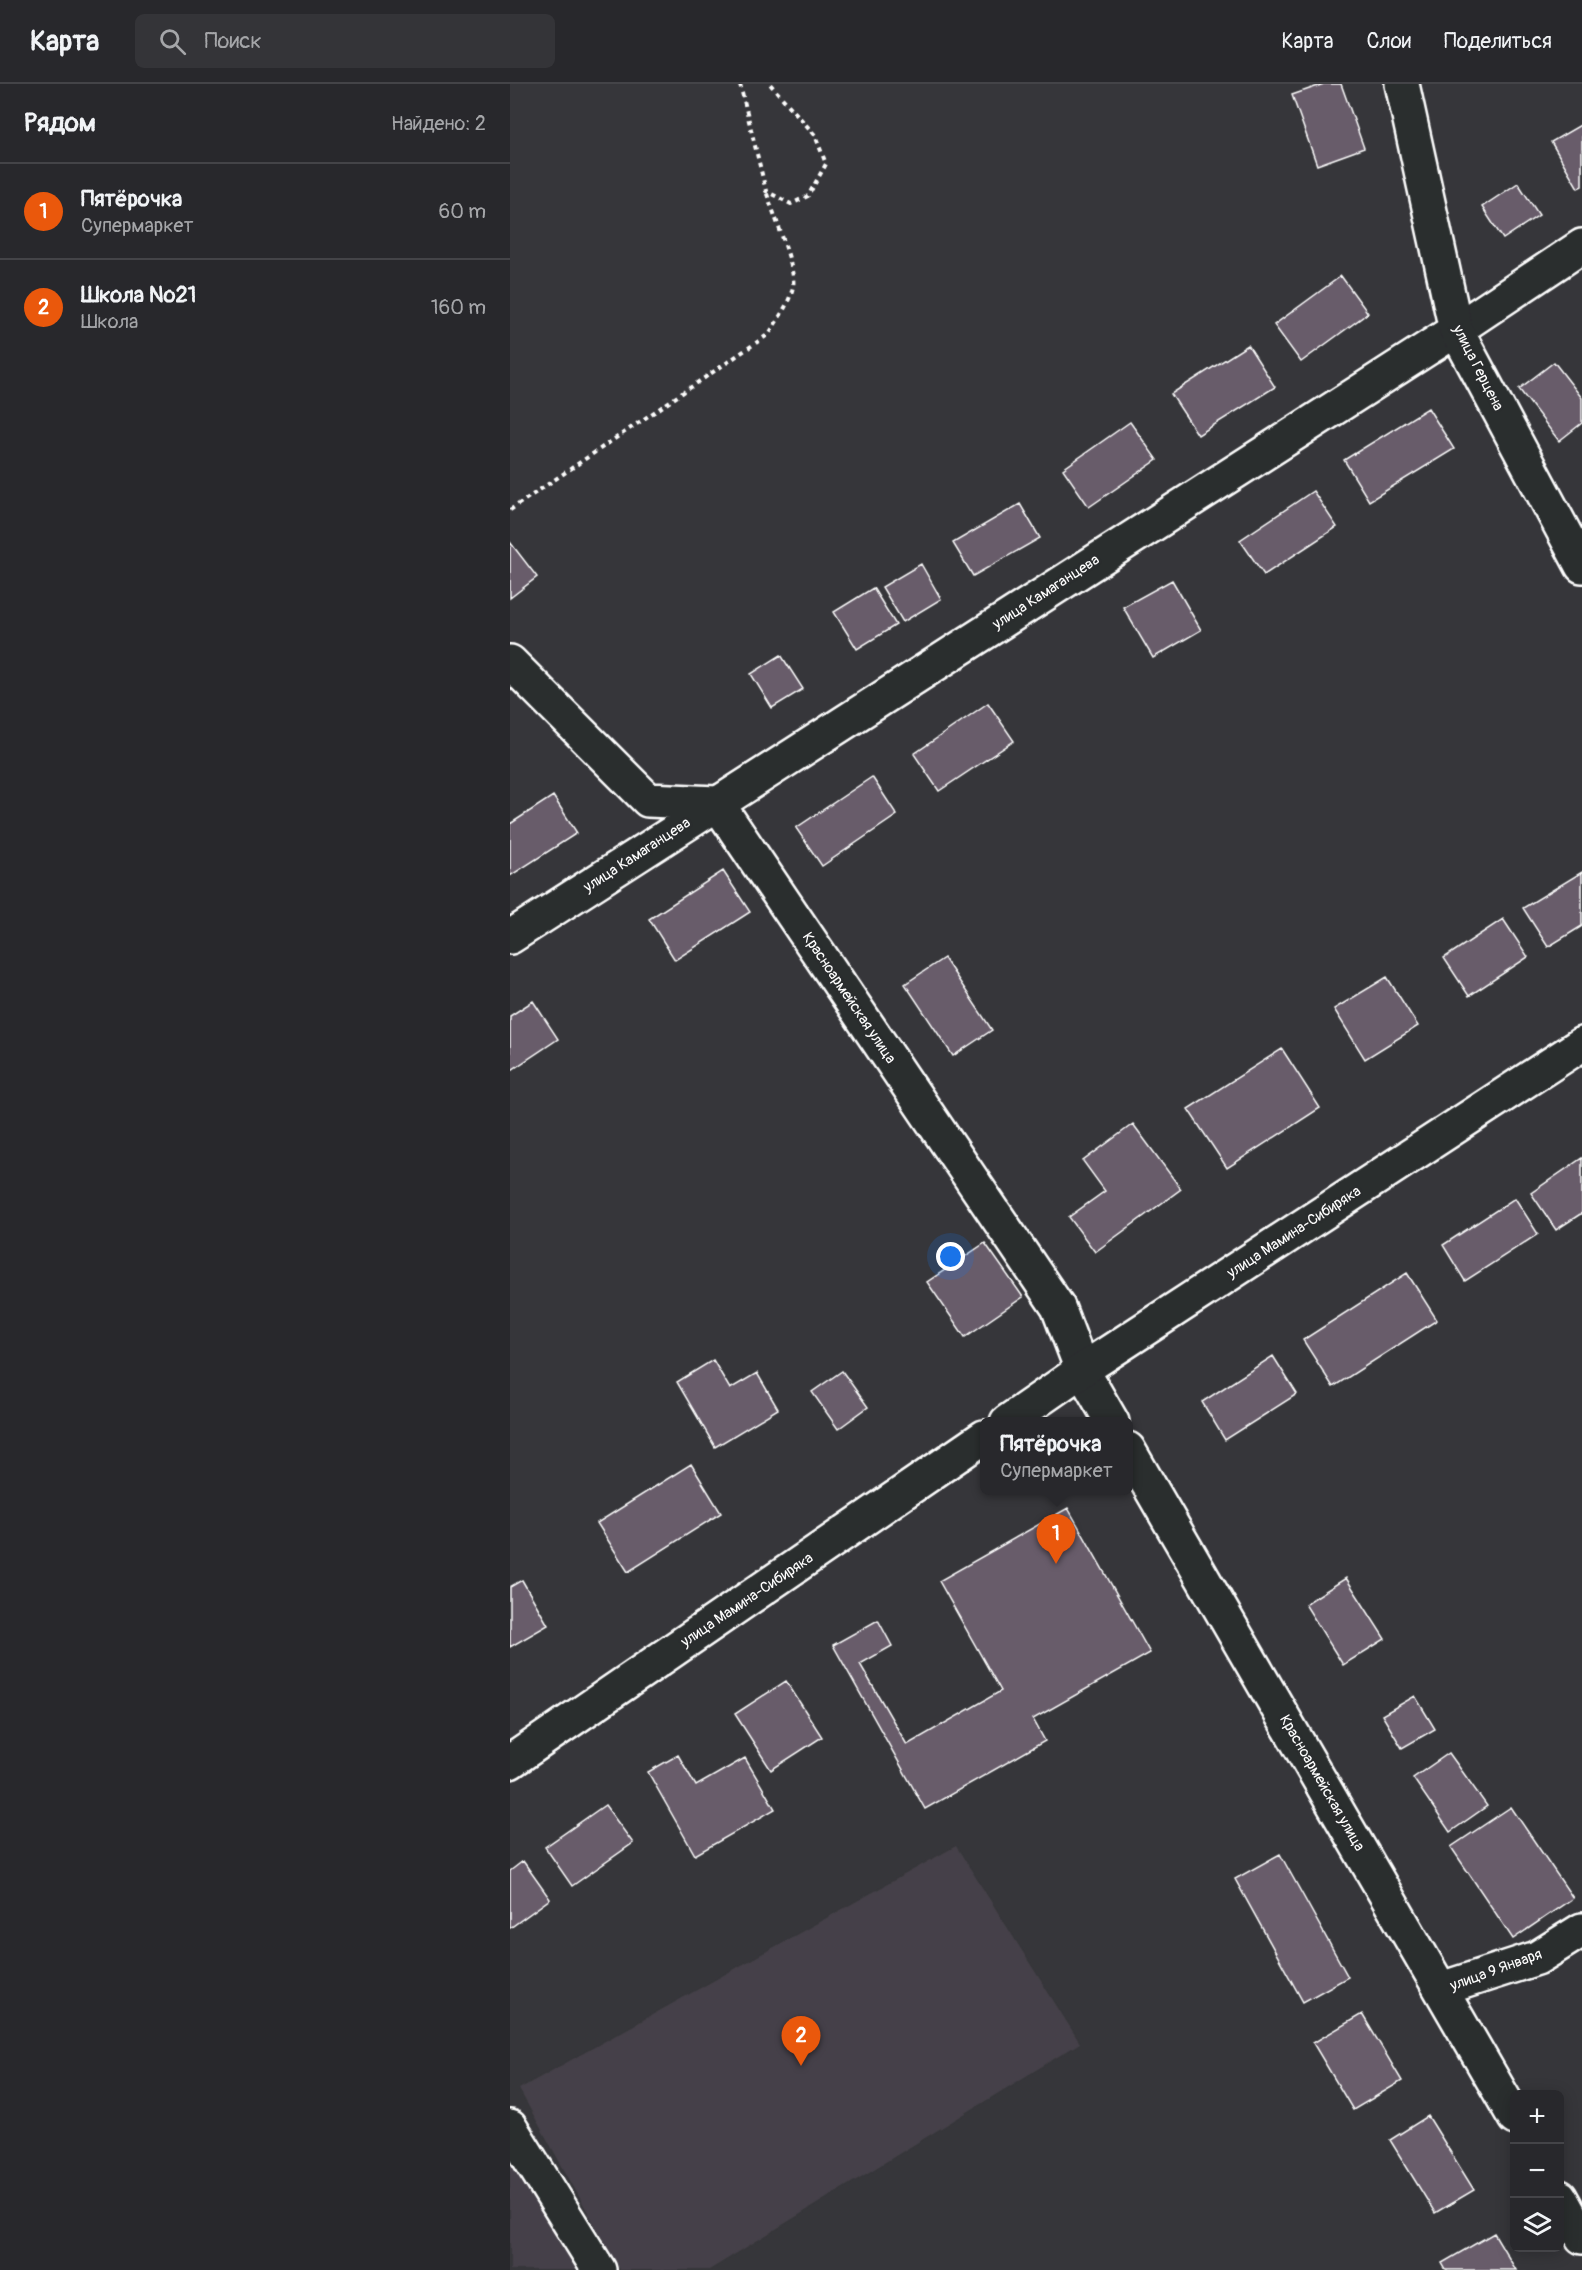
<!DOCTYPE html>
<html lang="ru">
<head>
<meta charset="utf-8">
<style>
  body { margin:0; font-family:Pangolin,sans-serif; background:#343438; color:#f1f3f6 }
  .controls { position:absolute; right:18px; bottom:18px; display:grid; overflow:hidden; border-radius:9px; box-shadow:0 3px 15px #0003 }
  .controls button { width:54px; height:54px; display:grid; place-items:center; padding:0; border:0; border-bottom:2px solid #444448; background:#28282c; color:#f1f3f6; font:30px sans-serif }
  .you { position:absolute; left:441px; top:1173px; width:21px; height:21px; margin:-15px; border:4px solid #fff; border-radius:50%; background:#1a73e8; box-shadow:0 0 0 9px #1a73e833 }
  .badge { display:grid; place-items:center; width:39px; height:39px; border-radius:50%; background:#ea580c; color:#fff; font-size:20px; font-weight:700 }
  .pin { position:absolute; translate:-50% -50px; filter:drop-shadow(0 2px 3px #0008) }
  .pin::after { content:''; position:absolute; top:32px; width:21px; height:18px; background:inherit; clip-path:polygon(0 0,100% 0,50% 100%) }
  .popup { position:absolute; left:470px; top:1333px; width:153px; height:78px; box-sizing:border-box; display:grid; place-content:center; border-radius:9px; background:#28282c; filter:drop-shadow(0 2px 4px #0005); font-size:20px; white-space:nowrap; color:#a5a6a9 }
  .popup b { font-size:22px; color:#f1f3f6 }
  .popup::after { content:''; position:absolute; left:50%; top:100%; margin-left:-12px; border:12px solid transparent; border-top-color:#28282c }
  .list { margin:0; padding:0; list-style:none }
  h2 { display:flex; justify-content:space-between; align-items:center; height:78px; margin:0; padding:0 24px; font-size:26px }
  h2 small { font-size:20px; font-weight:400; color:#a5a6a9 }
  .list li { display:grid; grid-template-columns:39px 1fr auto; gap:18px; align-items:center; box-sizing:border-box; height:96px; padding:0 24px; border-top:2px solid #444448 }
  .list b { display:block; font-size:22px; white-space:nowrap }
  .list p { margin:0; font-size:20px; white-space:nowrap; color:#a5a6a9 }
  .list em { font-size:20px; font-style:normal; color:#a5a6a9 }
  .icon { flex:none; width:33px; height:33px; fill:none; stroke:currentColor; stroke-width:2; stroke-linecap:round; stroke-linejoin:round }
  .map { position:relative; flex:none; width:1072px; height:2186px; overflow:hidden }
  header { display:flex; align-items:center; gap:36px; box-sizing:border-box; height:84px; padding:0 30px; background:#28282c; border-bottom:2px solid #444448 }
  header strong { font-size:28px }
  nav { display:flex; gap:33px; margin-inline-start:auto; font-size:21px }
  .search { width:420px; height:54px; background:#343438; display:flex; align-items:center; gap:15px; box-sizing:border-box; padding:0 21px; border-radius:9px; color:#a5a6a9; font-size:22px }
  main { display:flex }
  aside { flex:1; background:#28282c }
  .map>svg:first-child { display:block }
  .built { fill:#454148 }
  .building { fill:#675b6a; stroke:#fff; stroke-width:1.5 }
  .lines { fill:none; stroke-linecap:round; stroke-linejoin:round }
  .minor-casing { stroke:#fff; stroke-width:38 }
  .tertiary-casing { stroke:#fff; stroke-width:38 }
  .path { stroke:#fff; stroke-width:4; stroke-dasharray:4.5 4.5; stroke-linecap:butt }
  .minor { stroke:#2a2d2e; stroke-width:33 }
  .tertiary { stroke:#2a2d2e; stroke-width:33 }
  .labels { text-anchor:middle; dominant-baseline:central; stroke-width:5; stroke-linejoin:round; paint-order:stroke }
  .street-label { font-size:15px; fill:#fff; stroke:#2a2d2e }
</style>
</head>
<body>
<header>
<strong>Карта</strong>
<div class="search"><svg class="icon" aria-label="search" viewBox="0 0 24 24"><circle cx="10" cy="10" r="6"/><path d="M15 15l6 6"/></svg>Поиск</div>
<nav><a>Карта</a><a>Слои</a><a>Поделиться</a></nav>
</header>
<main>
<aside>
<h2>Рядом<small>Найдено: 2</small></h2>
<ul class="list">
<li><span class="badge">1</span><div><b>Пятёрочка</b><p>Супермаркет</p></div><em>60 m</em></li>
<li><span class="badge">2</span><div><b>Школа №21</b><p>Школа</p></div><em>160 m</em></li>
</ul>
</aside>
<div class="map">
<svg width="1072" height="2186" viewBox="0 0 1072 2186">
  <rect width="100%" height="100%" fill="#36363a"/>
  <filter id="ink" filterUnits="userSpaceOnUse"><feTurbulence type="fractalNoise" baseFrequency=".0167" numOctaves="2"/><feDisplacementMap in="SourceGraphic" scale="12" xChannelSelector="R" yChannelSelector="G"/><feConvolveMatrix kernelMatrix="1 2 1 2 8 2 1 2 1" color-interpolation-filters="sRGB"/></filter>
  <g filter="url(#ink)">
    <!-- built -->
    <path class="built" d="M446 1762 570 1959 199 2186H110L9 2005Z
      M0 2076 18 2105 67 2186H0Z"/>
    <!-- building -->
    <path class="building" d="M814 0H831L854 64 807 81 782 11Z
      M1072 40V102L1068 104 1041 58Z
      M1008 99 1029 131 993 155 972 123Z
      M831 192 858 229 791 278 764 241Z
      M738 261 765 303 688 351 661 310Z
      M1044 278 1072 314V339L1049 357 1009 305Z
      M918 324 944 365 859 417 834 376Z
      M620 338 647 376 579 423 553 385Z
      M803 407 827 443 754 491 730 456Z
      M510 420 530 454 463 492 443 459Z
      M0 458 27 493 0 514Z
      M411 480 431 515 393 538 372 503Z
      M662 496 691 546 643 574 613 523Z
      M363 504 386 541 347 565 324 528Z
      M271 571 293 605 262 624 241 590Z
      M478 619 504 657 429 707 404 670Z
      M362 693 387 731 312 782 286 744Z
      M43 712 67 749 0 792V740Z
      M213 787 240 828 165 876 139 835Z
      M1072 788V842L1038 863 1013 824Z
      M993 835 1018 873 959 912 934 874Z
      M434 874 482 946 443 972 395 900Z
      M877 893 908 942 855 975 824 925Z
      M23 917 48 955 0 987V932Z
      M772 965 810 1024 717 1084 678 1025Z
      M623 1040 671 1105 585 1168 559 1133 595 1107 573 1077Z
      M1072 1074V1129L1046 1146 1021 1109Z
      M1005 1114 1028 1150 955 1197 933 1161Z
      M475 1159 513 1213 455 1253 417 1198Z
      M897 1189 927 1236 823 1303 793 1256Z
      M763 1272 787 1310 715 1356 692 1318Z
      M203 1276 220 1305 247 1289 268 1325 205 1363 167 1298Z
      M332 1287 358 1323 328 1345 302 1308Z
      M181 1380 211 1429 118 1488 87 1439Z
      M558 1424 640 1569 523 1635 535 1657 415 1725 323 1561 368 1536 382 1562 350 1580 397 1661 491 1607 429 1497Z
      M836 1494 875 1555 833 1581 795 1520Z
      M12 1496 38 1541 0 1563V1503Z
      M276 1597 312 1653 261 1686 225 1630Z
      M905 1612 925 1645 892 1664 872 1631Z
      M939 1669 977 1722 940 1748 903 1694Z
      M168 1671 186 1702 235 1674 265 1725 185 1771 138 1688Z
      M95 1721 123 1759 62 1802 35 1763Z
      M1001 1723 1063 1814 1003 1855 941 1763Z
      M770 1770 838 1893 793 1918 725 1795Z
      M13 1777 40 1815 0 1844V1787Z
      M852 1930 892 1997 843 2026 803 1959Z
      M918 2032 964 2106 925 2129 880 2056Z
      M984 2149 1006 2186H936L932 2179Z"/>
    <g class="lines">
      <!-- minor casing -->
      <g class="minor-casing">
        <path id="minor" d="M0 578 138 716 207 719 548 1223 572 1286 602 1338
          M0 853 946 246 1072 162
          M618 1365 1005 2034
          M931 1905 1027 1874 1072 1846
          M0 2043 89 2186
          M1050 2113 1072 2153"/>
      </g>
      <!-- tertiary casing -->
      <g class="tertiary-casing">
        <path id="tertiary" d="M892 0 946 246 1072 482
          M497 1338 572 1286 1072 960
          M0 1678 474 1353"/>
      </g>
      <!-- path -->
      <path class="path" d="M230 0 256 107 281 120 298 112 316 80 305 51 260 0
        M0 426 259 250C268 235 279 220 283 203 287 186 262 126 256 107"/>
      <!-- minor -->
      <use href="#minor" class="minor"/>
      <!-- tertiary -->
      <use href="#tertiary" class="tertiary"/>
    </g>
  </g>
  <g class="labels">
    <!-- street labels -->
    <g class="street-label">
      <text transform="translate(968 284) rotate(63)">улица Герцена</text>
      <text transform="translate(536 508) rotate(-33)">улица Камаганцева</text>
      <text transform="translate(127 771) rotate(-33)">улица Камаганцева</text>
      <text transform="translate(339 914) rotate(56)">Красноармейская улица</text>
      <text transform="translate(784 1148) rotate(-33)">улица Мамина-Сибиряка</text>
      <text transform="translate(237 1516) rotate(-34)">улица Мамина-Сибиряка</text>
      <text transform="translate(812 1699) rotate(60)">Красноармейская улица</text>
      <text transform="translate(986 1886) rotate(-20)">улица 9 Января</text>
    </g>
  </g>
</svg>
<div class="controls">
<button>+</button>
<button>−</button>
<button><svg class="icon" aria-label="layers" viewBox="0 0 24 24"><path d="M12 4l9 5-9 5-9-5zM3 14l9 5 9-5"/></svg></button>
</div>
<div class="you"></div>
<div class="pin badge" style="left:546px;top:1480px">1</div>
<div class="popup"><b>Пятёрочка</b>Супермаркет</div>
<div class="pin badge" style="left:291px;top:1982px">2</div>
</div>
</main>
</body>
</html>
